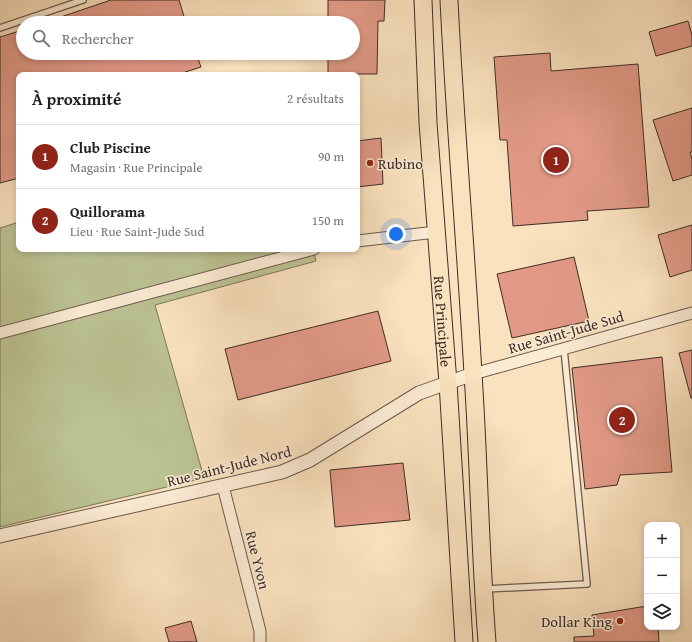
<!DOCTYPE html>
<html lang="fr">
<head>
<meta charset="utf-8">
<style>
  body { margin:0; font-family:"Gentium Book Plus",serif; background:#f2f2f2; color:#202124 }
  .controls { position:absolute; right:12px; bottom:12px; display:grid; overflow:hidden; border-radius:8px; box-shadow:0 2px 6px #0003 }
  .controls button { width:36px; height:36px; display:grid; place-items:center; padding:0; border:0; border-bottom:1px solid #e0e0e0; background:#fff; color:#202124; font:20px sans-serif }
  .you { position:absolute; left:396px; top:234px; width:14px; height:14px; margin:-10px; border:3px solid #fff; border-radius:50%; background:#1a73e8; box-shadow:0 0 0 6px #1a73e833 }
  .badge { display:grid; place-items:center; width:26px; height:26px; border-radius:50%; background:#8f2418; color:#fff; font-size:13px; font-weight:700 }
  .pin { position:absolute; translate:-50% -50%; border:2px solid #fff; box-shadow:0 1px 4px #0006 }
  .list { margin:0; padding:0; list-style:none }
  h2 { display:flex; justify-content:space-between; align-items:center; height:52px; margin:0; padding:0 16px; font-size:17px }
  h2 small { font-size:13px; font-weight:400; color:#757577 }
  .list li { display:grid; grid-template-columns:26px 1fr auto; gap:12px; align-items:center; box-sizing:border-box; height:64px; padding:0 16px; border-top:1px solid #e0e0e0 }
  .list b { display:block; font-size:15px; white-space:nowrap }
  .list p { margin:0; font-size:13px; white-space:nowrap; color:#757577 }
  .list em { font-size:13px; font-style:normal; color:#757577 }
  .icon { flex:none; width:22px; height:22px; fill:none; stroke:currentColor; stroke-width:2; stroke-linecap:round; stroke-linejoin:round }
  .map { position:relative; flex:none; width:692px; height:642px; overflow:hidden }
  .search { position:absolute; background:#fff; box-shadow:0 2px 6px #0003; left:16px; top:16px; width:344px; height:44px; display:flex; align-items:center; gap:10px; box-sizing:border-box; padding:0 14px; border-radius:22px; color:#757577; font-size:15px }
  .panel { position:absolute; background:#fff; box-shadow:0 2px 6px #0003; left:16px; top:72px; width:344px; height:180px; border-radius:8px }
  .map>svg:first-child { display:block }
  .green { fill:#bcc393; stroke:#7c785d }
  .building { fill:#e29a87; stroke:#3d2d27 }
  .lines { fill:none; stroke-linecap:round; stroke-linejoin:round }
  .service-casing { stroke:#6c5a4d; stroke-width:8 }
  .minor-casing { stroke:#6c5a4d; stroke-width:13 }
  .tertiary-casing { stroke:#6c5a4d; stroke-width:15 }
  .primary-casing { stroke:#3d2d27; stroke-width:19 }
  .service { stroke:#fcecd5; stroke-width:5.5 }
  .minor { stroke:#fcecd5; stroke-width:11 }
  .tertiary { stroke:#fcecd5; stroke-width:13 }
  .primary { stroke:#fae2be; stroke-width:17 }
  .poi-dot { fill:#8f2418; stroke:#fcecd5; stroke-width:1.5 }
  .labels { text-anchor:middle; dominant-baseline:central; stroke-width:3; stroke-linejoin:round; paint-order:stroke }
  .poi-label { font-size:15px; fill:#3d2d27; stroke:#fcecd5; text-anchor:start }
  .street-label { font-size:15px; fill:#3d2d27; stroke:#fcecd5 }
</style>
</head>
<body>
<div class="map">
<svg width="692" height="642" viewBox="0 0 692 642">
  <rect width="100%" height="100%" fill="#fae2be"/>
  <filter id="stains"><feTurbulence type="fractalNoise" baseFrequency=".005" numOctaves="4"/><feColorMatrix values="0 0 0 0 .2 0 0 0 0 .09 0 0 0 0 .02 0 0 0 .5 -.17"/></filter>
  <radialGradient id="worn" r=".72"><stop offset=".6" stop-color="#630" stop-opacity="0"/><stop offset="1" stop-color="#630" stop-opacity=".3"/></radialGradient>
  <!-- green -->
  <path class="green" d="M19 222V249H313L316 261 155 305 204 478 0 527V228Z"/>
  <!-- building -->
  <path class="building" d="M111 0H179L186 23H43Z
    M328 0H385L384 21H378L377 74H328V53H353V23H328Z
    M688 21 692 35V46L656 56 649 32Z
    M23 30V53H196L201 67 176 75H19V178L0 183V37Z
    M550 53 551 71 638 64 649 207 587 211 588 220 513 226 507 140H500L494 57Z
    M692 108V152H690L692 159V175L673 181 653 120Z
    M381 138 383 184 357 187V141Z
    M692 225V270L670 277 658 235Z
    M574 257 589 321 512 338 497 274Z
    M378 311 391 361 238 400 225 349Z
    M692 350V398H691L679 353Z
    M662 357 672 472 620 475 617 485 585 489 572 368Z
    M403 463 410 520 335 527 330 470Z
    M647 606V627H658L659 642H574V637L594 636 592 615Z
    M191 621 197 642H169L165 628Z"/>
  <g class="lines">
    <!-- service casing -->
    <g class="service-casing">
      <path id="service" d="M0 28 83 0
        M485 589 587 584 564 349"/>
    </g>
    <!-- minor casing -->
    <g class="minor-casing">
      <path id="minor" d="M357 241 436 232
        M0 333 314 249
        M473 374 692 313
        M223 486 260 631V642"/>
    </g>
    <!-- tertiary casing -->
    <g class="tertiary-casing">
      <path id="tertiary" d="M0 536 282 472 310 460 419 393 473 374"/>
    </g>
    <!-- primary casing -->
    <g class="primary-casing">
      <g id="primary">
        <path id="s1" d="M423 0 428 123 448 383 464 642"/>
        <path d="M449 0C455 125 466 249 473 374 479 463 480 553 487 642"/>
      </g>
    </g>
    <!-- service -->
    <use href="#service" class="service"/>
    <!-- minor -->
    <use href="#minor" class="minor"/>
    <!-- tertiary -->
    <use href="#tertiary" class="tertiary"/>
    <!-- primary -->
    <use href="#primary" class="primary"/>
  </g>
  <!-- markers -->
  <g class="poi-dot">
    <circle cx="370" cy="163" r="4"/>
    <circle cx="620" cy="621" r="4"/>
  </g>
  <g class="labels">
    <!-- poi labels -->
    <g class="poi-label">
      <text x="378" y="163">Rubino</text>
      <text x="612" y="621" text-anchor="end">Dollar King</text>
    </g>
    <!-- street labels -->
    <g class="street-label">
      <text stroke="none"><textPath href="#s1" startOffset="322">Rue Principale</textPath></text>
      <text transform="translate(566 332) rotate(-16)">Rue Saint-Jude Sud</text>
      <text transform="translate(229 466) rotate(-14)">Rue Saint-Jude Nord</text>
      <text transform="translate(258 560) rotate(76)">Rue Yvon</text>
    </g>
  </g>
  <rect width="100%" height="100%" filter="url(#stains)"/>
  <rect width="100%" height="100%" fill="url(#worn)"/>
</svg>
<div class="controls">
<button>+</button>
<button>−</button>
<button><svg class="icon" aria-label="layers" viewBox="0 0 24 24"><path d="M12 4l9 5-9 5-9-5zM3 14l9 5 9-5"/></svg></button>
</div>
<div class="you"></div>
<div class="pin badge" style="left:556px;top:160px">1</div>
<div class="pin badge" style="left:622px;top:420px">2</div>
<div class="search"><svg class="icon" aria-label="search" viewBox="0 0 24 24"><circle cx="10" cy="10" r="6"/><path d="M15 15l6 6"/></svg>Rechercher</div>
<section class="panel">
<h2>À proximité<small>2 résultats</small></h2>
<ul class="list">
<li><span class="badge">1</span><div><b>Club Piscine</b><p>Magasin · Rue Principale</p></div><em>90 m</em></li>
<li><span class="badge">2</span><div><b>Quillorama</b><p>Lieu · Rue Saint-Jude Sud</p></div><em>150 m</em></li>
</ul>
</section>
</div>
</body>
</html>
